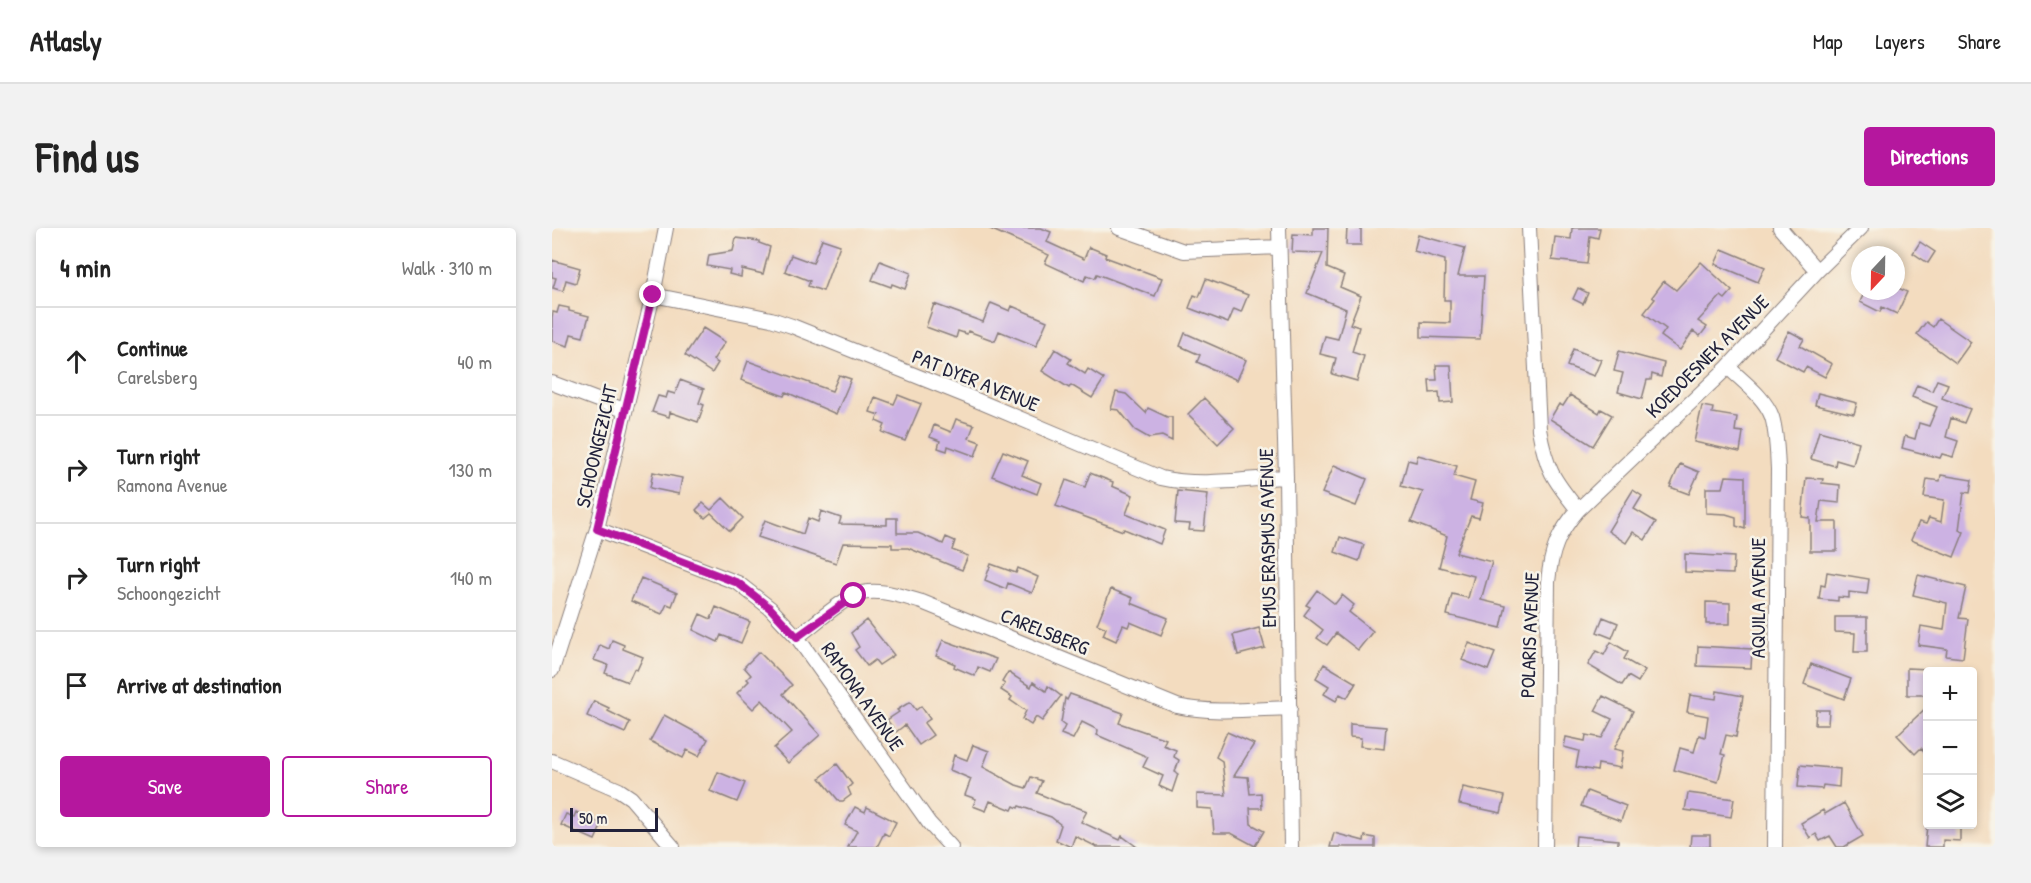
<!DOCTYPE html>
<html lang="en">
<head>
<meta charset="utf-8">
<style>
  body { margin:0; font-family:"Patrick Hand",sans-serif; background:#f2f2f2; color:#222 }
  .controls { position:absolute; right:18px; bottom:18px; display:grid; overflow:hidden; border-radius:6px; box-shadow:0 3px 9px #0003 }
  .controls button { width:54px; height:54px; display:grid; place-items:center; padding:0; border:0; border-bottom:2px solid #e0e0e0; background:#fff; color:#222; font:30px sans-serif }
  .compass { position:absolute; left:1299px; top:18px; width:54px; height:54px; border-radius:50%; background:#fff; box-shadow:0 3px 9px #0003; rotate:202deg }
  .scale { position:absolute; left:18px; bottom:15px; width:88px; box-sizing:border-box; padding-left:6px; border:3px solid #22223b; border-top:0; font-size:16px; line-height:21px; white-space:nowrap; color:#22223b; -webkit-text-stroke:4px #f7f3e8; paint-order:stroke }
  .stop { position:absolute; width:18px; height:18px; margin:-14px; border:4px solid #b5179e; border-radius:50%; background:#fff }
  .stop.end { background:#b5179e; border-color:#fff; box-shadow:0 2px 6px #0008 }
  .list { margin:0; padding:0; list-style:none }
  h2 { display:flex; justify-content:space-between; align-items:center; height:78px; margin:0; padding:0 24px; font-size:26px }
  h2 small { font-size:20px; font-weight:400; color:#767676 }
  .list li { display:grid; grid-template-columns:39px 1fr auto; gap:18px; align-items:center; box-sizing:border-box; height:108px; padding:0 24px; border-top:2px solid #e0e0e0 }
  .list b { display:block; font-size:22px; white-space:nowrap }
  .list p { margin:0; font-size:20px; white-space:nowrap; color:#767676 }
  .list em { font-size:20px; font-style:normal; color:#767676 }
  .actions { display:flex; gap:12px; padding:18px 24px }
  .actions a { flex:1; padding:14px 0; border:2px solid #b5179e; border-radius:6px; text-align:center; font-size:21px; color:#b5179e }
  .actions .main { background:#b5179e; color:#fff }
  .icon { flex:none; width:33px; height:33px; fill:none; stroke:currentColor; stroke-width:2; stroke-linecap:round; stroke-linejoin:round }
  .map { position:relative; flex:none; width:1443px; height:619px; overflow:hidden; border-radius:6px }
  header { display:flex; align-items:center; gap:36px; box-sizing:border-box; height:84px; padding:0 30px; background:#fff; border-bottom:2px solid #e0e0e0 }
  header strong { font-size:28px }
  nav { display:flex; gap:33px; margin-inline-start:auto; font-size:21px }
  .intro { display:flex; align-items:center; justify-content:space-between; box-sizing:border-box; height:144px; padding:0 36px }
  h1 { margin:0; font-size:42px }
  .button { padding:15px 27px; border-radius:6px; background:#b5179e; color:#fff; font-size:21px; font-weight:700 }
  main { display:flex; gap:36px; padding:0 36px }
  aside { flex:1; background:#fff; border-radius:6px; box-shadow:0 3px 9px #0003 }
  .map>svg:first-child { display:block }
  .building { fill:#ccb2e3 }
  .lines { fill:none; stroke-linecap:round; stroke-linejoin:round }
  .minor-casing { stroke:#8a7f7d; stroke-width:16 }
  .minor { stroke:#fff; stroke-width:14 }
  .route { stroke:#b5179e; stroke-width:8 }
  .labels { text-anchor:middle; dominant-baseline:central; stroke-width:5; stroke-linejoin:round; paint-order:stroke }
  .street-label { font-size:20px; fill:#22223b; stroke:#f7f3e8 }
</style>
</head>
<body>
<header>
<strong>Atlasly</strong>
<nav><a>Map</a><a>Layers</a><a>Share</a></nav>
</header>
<div class="intro"><h1>Find us</h1><a class="button">Directions</a></div>
<main>
<aside>
<h2>4 min<small>Walk · 310 m</small></h2>
<ul class="list">
<li><svg class="icon" aria-label="ahead" viewBox="0 0 24 24"><path d="M12 20V5M6 11l6-6 6 6"/></svg><div><b>Continue</b><p>Carelsberg</p></div><em>40 m</em></li>
<li><svg class="icon" aria-label="right" viewBox="0 0 24 24"><path d="M7 20v-9h11M14 6l5 5-5 5"/></svg><div><b>Turn right</b><p>Ramona Avenue</p></div><em>130 m</em></li>
<li><svg class="icon" aria-label="right" viewBox="0 0 24 24"><path d="M7 20v-9h11M14 6l5 5-5 5"/></svg><div><b>Turn right</b><p>Schoongezicht</p></div><em>140 m</em></li>
<li><svg class="icon" aria-label="arrive" viewBox="0 0 24 24"><path d="M6 21V4h12l-3 4 3 4H6"/></svg><div><b>Arrive at destination</b></div></li>
</ul>
<div class="actions"><a class="main">Save</a><a>Share</a></div>
</aside>
<div class="map">
<svg width="1443" height="619" viewBox="0 0 1443 619">
  <rect width="100%" height="100%" fill="#f7f3e8"/>
  <filter id="ink" filterUnits="userSpaceOnUse"><feTurbulence type="fractalNoise" baseFrequency=".0167" numOctaves="2"/><feDisplacementMap in="SourceGraphic" scale="12" xChannelSelector="R" yChannelSelector="G"/><feConvolveMatrix kernelMatrix="1 2 1 2 8 2 1 2 1" color-interpolation-filters="sRGB"/></filter>
  <filter id="wash" filterUnits="userSpaceOnUse"><feTurbulence type="fractalNoise" baseFrequency=".008" numOctaves="4" result="noise"/><feDisplacementMap in="SourceGraphic" scale="24" xChannelSelector="R" yChannelSelector="G"/><feGaussianBlur stdDeviation="1.35" result="paint"/><feColorMatrix in="noise" values="0 0 0 0 0 0 0 0 0 0 0 0 0 0 0 0 0 1.4 0 .05"/><feComposite in="paint" operator="in"/></filter>
  <g filter="url(#wash)">
    <rect width="100%" height="100%" fill="#f3dcbf"/>
    <g id="blocks">
      <!-- building -->
      <path class="building" d="M436 0H489L499 4 495 14 532 31 537 19 554 26 553 29 610 50 603 68 545 46 543 50 535 47 532 53 493 35 497 27Z
        M761 0H776L775 40 792 47 788 59 809 68 798 96 807 99 800 124 812 128 805 153 780 146 784 130 768 126 773 108 786 111 794 81 755 65 771 25 740 24 741 6 761 7Z
        M795 0H809V17H794Z
        M1020 0H1048L1046 10 1038 8 1035 36 1000 32 1003 9 1019 11Z
        M866 7 913 20 906 48H932L928 111 869 109V94L898 95V72H892L893 32 862 23Z
        M184 10 207 13V15L218 19 211 46 190 41 189 49 177 46 178 42 155 38 157 27 181 23Z
        M270 11 288 17 271 63 256 58 258 53 233 43 239 27 261 35Z
        M1368 14 1383 24 1376 35 1361 25Z
        M1170 21 1213 39 1206 54 1163 36Z
        M0 32 28 40 24 55 14 52 11 63 1 60 4 50 0 49Z
        M328 33 359 45 353 61 340 56 339 59 320 52Z
        M1149 34 1180 63 1173 71 1169 68 1146 93 1155 99 1148 108 1141 103 1128 122 1109 108 1114 101 1092 85 1103 71 1100 69 1112 53 1124 62Z
        M654 51 696 67 689 84 682 81 676 95 637 80 642 67 647 69Z
        M1344 59 1355 64 1345 86 1330 79 1328 84 1308 74 1313 63H1344Z
        M1026 60 1036 65 1031 76 1021 71Z
        M439 75 458 83 460 78 495 93 484 118 447 103 443 113 416 103 415 106 406 103 404 110 374 99 382 76 431 94Z
        M7 78 17 80V83L37 88 31 109 19 106 16 118 0 113V89L1 84 5 85Z
        M1386 91 1419 114 1404 135 1365 106 1374 94 1381 99Z
        M151 100 173 114 161 132 166 135 160 145 133 127Z
        M1237 103 1252 111 1248 118 1280 136 1273 149 1254 139 1251 144 1223 129Z
        M633 105 694 132 685 152 645 134 648 127 628 118Z
        M503 121 519 131 516 135 533 146 536 141 552 151 540 170 519 157 517 160 490 143Z
        M1021 121 1049 132 1042 148 1015 138Z
        M1067 123 1112 135 1109 149 1100 146 1099 152H1095L1090 171 1066 164 1071 145 1062 143Z
        M196 133 280 163 287 147 299 151 284 186 234 164 232 168 189 152Z
        M884 137H899L901 174 888 175 887 164 878 165 877 152H885Z
        M128 152 152 161 147 175 152 177 146 194 118 184 117 189 100 184 106 168 114 170 116 164 123 166Z
        M1385 152 1396 156 1390 170 1418 181 1412 195 1399 190 1394 209 1406 213 1401 229 1390 226 1388 230 1350 220 1353 208 1363 211 1367 195 1377 198 1385 179 1360 169 1365 157 1380 163Z
        M564 164 574 166 594 185 596 180 615 189H620V213L610 208 597 210 583 202 567 182 559 181Z
        M1266 165 1305 175 1302 186 1263 177Z
        M346 167 369 176 353 213 330 204 333 197 324 193 327 187 318 184 323 169 342 176Z
        M1018 167 1047 185 1049 181 1060 187 1041 218 998 191 1007 176 1011 178Z
        M652 170 682 200 666 216 636 186Z
        M1150 178 1161 180 1160 185 1185 189 1183 203 1191 204 1188 224 1142 214Z
        M404 191 422 197 417 210 428 214 423 228 396 218 395 223 386 220 388 213 378 209 382 197 399 204Z
        M1267 203 1307 214 1301 237 1284 232 1283 238 1259 231Z
        M451 223 476 233 470 247 489 255 485 266 440 248Z
        M866 227 905 238 902 248 923 254 918 272 931 275 927 290 919 288 904 325 940 334 929 372 954 378 949 400 895 387 900 366 916 370 922 348 887 339 895 308 859 294 871 264 849 258 856 232 864 234Z
        M1128 236 1147 244 1137 266 1118 259Z
        M782 237 815 251 804 278 770 265Z
        M101 244 130 250 127 266 98 260Z
        M538 245 561 254 560 258 581 267 574 286 613 302 608 316 572 301 571 303 504 278 514 252 533 259Z
        M1389 247 1420 252 1418 265 1412 264 1407 302 1412 304 1402 329 1359 312 1367 294 1374 296 1377 290 1389 294 1392 272 1372 269 1375 251 1388 253Z
        M1174 248 1193 249V301L1184 298V289L1174 286 1154 285V260H1171Z
        M1254 250 1271 251 1270 255 1288 257 1287 275 1269 273 1266 294H1285V323H1258V290L1250 289Z
        M1081 262 1090 268 1082 281 1104 294 1093 312 1081 304 1074 315 1056 303Z
        M626 263 656 266 652 303 637 302 638 296 623 295Z
        M171 270 191 290 178 303 159 285 153 290 144 282 151 275 159 282Z
        M269 283 289 290 287 296 335 297V290H345V305H366L391 316 394 309 403 313 400 322 416 328 410 342 356 320H340V316L291 315 284 335 206 309 213 292 251 306 256 290 266 294Z
        M788 309 812 317 807 333 783 324Z
        M1133 326 1182 329 1181 346 1133 344Z
        M439 336 464 345 466 340 486 349 480 365 456 355 454 361 433 352Z
        M1275 344 1317 351 1315 366 1297 364V370L1286 369V373L1267 371 1269 357 1273 358Z
        M1366 347 1414 359 1407 390 1416 391 1411 430 1394 428 1395 421 1366 417 1369 398 1392 402 1395 375 1361 367Z
        M89 350 125 365 120 378 115 376 110 386 79 373Z
        M559 361 581 370 579 375 616 390 609 407 578 394 576 399 571 397 564 413 551 407 554 400 545 396Z
        M765 362 783 376 790 367 802 377 797 384 821 403 806 422 784 405 775 417 765 410 771 402 752 387 758 379 754 377Z
        M1154 374 1178 375V396H1154Z
        M164 379 198 394 189 415 169 407 166 414 141 402 148 386 159 391Z
        M1051 389 1066 395 1060 410 1045 404Z
        M1283 389H1315V424H1302L1303 405 1283 404Z
        M314 392 342 427 327 437 323 432 315 438 303 422 307 419 299 405Z
        M707 400 713 420 686 427 681 407Z
        M60 412 72 417 71 421 91 429 85 442 82 441 76 454 53 445 56 437 42 432 48 417 57 421Z
        M391 412 444 431 438 444 426 439 423 448 402 439 403 436 384 428Z
        M1059 414 1076 424 1072 431 1093 443 1086 454 1076 448 1070 457 1036 437 1044 423 1052 427Z
        M917 415 943 425 936 442 910 432Z
        M1146 418 1200 421 1199 440 1145 438Z
        M207 424 240 457 231 466 268 507 236 535 222 520 240 504 210 472 201 481 185 465 197 453 195 451 199 447 192 439Z
        M772 436 804 455 795 470 788 466 784 473 772 466 777 458 764 450Z
        M1259 436 1299 451 1292 471 1252 456Z
        M1355 440 1376 441V467H1355Z
        M456 444 479 459 481 454 494 463 496 458 509 468 490 493 484 489 479 497 470 491 474 483 458 472 460 469 449 462 453 456 450 454Z
        M1165 463 1191 468 1184 509 1174 507 1169 526 1173 527 1166 554 1122 542 1128 520 1142 524 1147 507 1153 509 1156 488 1135 484 1138 467 1164 471Z
        M518 466 571 485 567 495 614 511 611 517 624 522 622 529 627 532 623 544 626 546 620 564 607 558 611 548 591 539 596 529 545 507 546 502 530 494 521 511 509 506 513 498 509 495 513 470 515 472Z
        M1051 468 1081 483 1062 521 1071 523 1068 540 1046 536 1045 543 1024 539 1027 523 1012 519 1014 509 1033 513 1034 507 1050 510 1060 491 1043 483Z
        M42 473 57 480 56 483 78 494 73 505 35 488Z
        M358 474 364 482 369 478 378 491 372 495 381 507 367 517 353 497 344 504 335 492 347 484 345 482Z
        M1376 478V527L1369 520 1363 526 1345 507Z
        M1264 482H1277L1276 497H1263Z
        M112 487 156 511 147 528 135 522 131 530 98 513Z
        M798 496 834 499 832 521 808 518 809 510 798 509Z
        M675 504 702 516 682 548 696 549 698 566 709 565 710 580H698L699 596 712 603 703 618 679 605H662L660 581 645 580V566L674 567 670 533 664 529Z
        M421 517 437 523 431 539 464 557 474 560 479 549 490 553 485 565 512 576 519 577 535 583 529 594 568 612 570 608 585 619H545L523 608 519 619 504 612 509 597 499 589 467 578 466 580 462 578 460 582 438 573 434 583 421 578 424 571 413 567 419 551 398 542 402 527 415 532Z
        M285 536 300 556 296 560 299 567 291 573H287L268 550Z
        M1248 537 1288 541 1287 559 1271 557 1270 561 1246 559Z
        M166 544 193 555 185 574 158 563Z
        M911 559 953 568 949 585 907 576Z
        M1035 563 1074 578 1069 593 1029 578Z
        M1136 565 1182 571 1179 589 1133 582Z
        M1292 575 1311 608 1292 619H1285L1278 608 1268 613 1264 606 1258 610 1249 595 1271 582 1273 586Z
        M303 579 313 584 315 579 344 594 337 608 332 605 325 619H296L305 603 293 597Z
        M24 584 50 596 43 612 9 597 14 586 22 589Z
        M1375 597H1408V613L1391 612V619H1373Z
        M782 605 812 613 813 608 823 610V619H778Z
        M1139 607H1158V619H1138Z
        M1024 608 1066 612V619H1023Z"/>
    </g>
  </g>
  <g filter="url(#ink)">
    <use href="#blocks" fill-opacity="0" stroke="#8a7f7d" stroke-width="1.5"/>
    <g class="lines">
      <!-- minor casing -->
      <g class="minor-casing">
        <path id="minor" d="M567 0 632 23 727 19
          M727 0 734 249 739 619
          M977 0 987 201C994 241 1001 251 1026 282
          M1228 0 1265 43
          M101 67 219 91 240 98 417 169 609 250C649 259 693 251 734 249
          M1176 139C1190 153 1213 169 1220 189 1225 206 1225 224 1226 241L1223 619
          M0 155 72 182
          M45 301 186 355 218 380 245 409 377 595 399 619
          M245 409C260 398 286 375 301 368 322 358 349 368 370 374L625 478C662 486 701 481 738 480
          M0 442 45 301 101 67 114 0
          M0 533 67 562 79 570 121 619
          M993 619 996 354C999 323 1006 305 1026 282L1176 139 1265 43 1309 0"/>
      </g>
      <!-- minor -->
      <use href="#minor" class="minor"/>
    </g>
  </g>
  <g class="lines" filter="url(#ink)">
    <!-- route -->
    <path class="route" d="M101 67 45 301 186 355 218 380 245 409 302 368"/>
  </g>
  <g class="labels">
    <!-- street labels -->
    <g class="street-label">
      <text transform="translate(1155 128) rotate(-45)">KOEDOESNEK AVENUE</text>
      <text transform="translate(424 152) rotate(22)">PAT DYER AVENUE</text>
      <text transform="translate(44 218) rotate(-77)">SCHOONGEZICHT</text>
      <text transform="translate(715 310) rotate(-91)">EMUS ERASMUS AVENUE</text>
      <text transform="translate(1205 370) rotate(-90)">AQUILA AVENUE</text>
      <text transform="translate(493 403) rotate(22)">CARELSBERG</text>
      <text transform="translate(977 407) rotate(-88)">POLARIS AVENUE</text>
      <text transform="translate(311 468) rotate(55)">RAMONA AVENUE</text>
    </g>
  </g>
</svg>
<div class="controls">
<button>+</button>
<button>−</button>
<button><svg class="icon" aria-label="layers" viewBox="0 0 24 24"><path d="M12 4l9 5-9 5-9-5zM3 14l9 5 9-5"/></svg></button>
</div>
<svg class="compass" viewBox="-18 -18 36 36"><path d="M0-13l5 13h-10z" fill="#e53935"/><path d="M0 13l5-13h-10z" fill="#767676"/></svg>
<div class="scale">50 m</div>
<div class="stop" style="left:302px;top:368px"></div>
<div class="stop end" style="left:101px;top:67px"></div>
</div>
</main>
</body>
</html>
